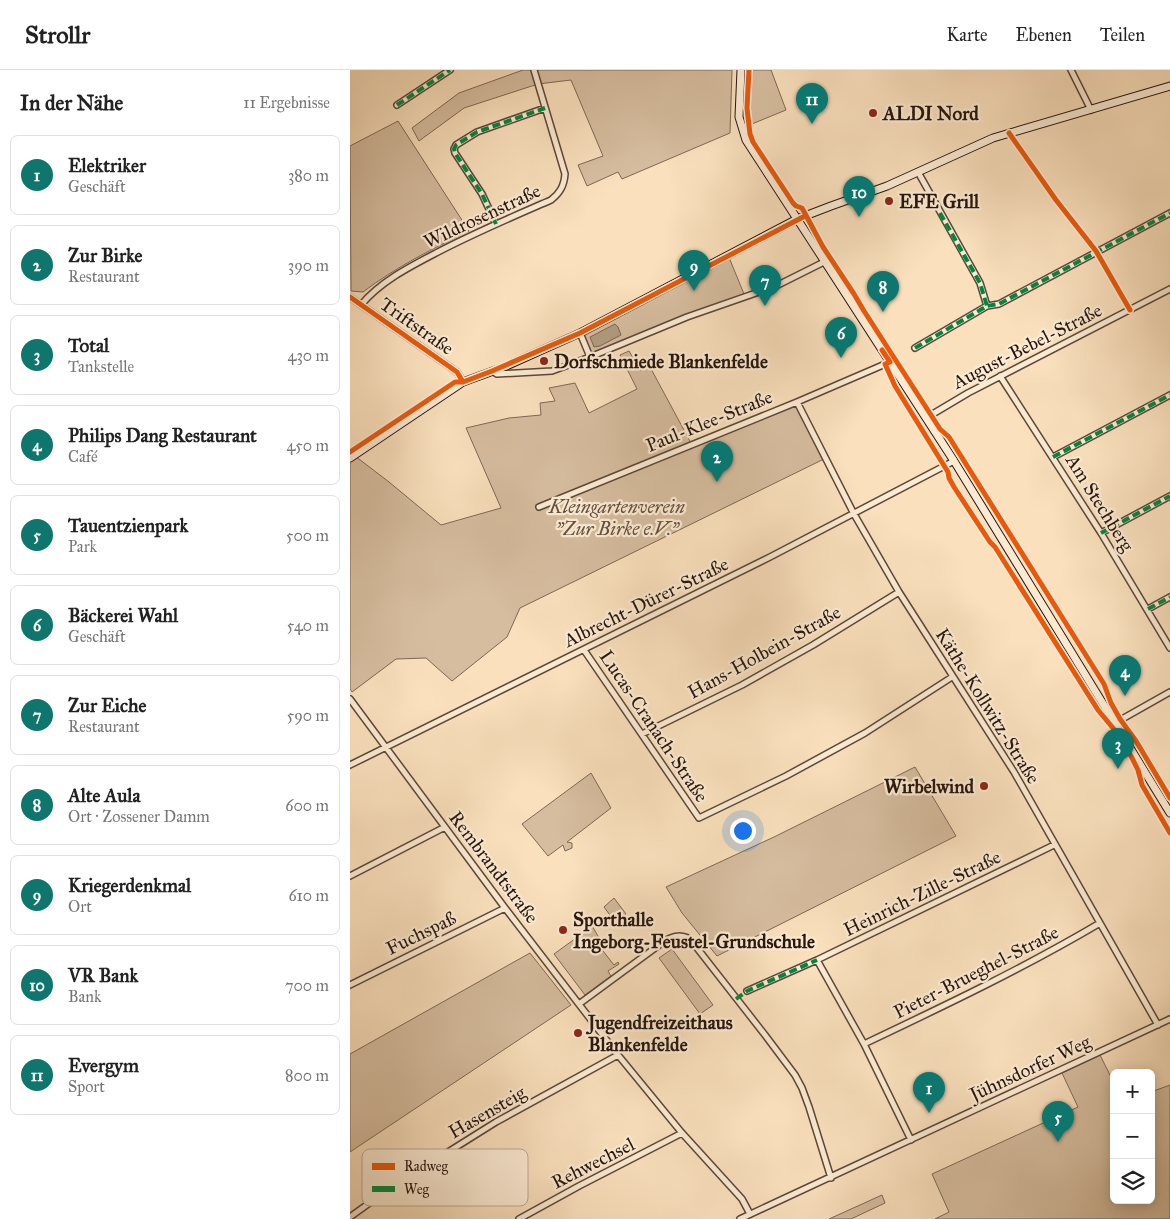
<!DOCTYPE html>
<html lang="de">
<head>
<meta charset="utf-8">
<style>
  body { margin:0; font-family:"IM FELL Great Primer",serif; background:#f2f2f2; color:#222 }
  .controls { position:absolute; right:15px; bottom:15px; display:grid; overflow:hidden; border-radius:8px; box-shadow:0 2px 12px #0003 }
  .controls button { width:45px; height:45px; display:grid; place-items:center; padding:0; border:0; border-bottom:1px solid #e0e0e0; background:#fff; color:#222; font:25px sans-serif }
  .you { position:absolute; left:392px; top:760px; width:18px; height:18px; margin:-12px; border:4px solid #fff; border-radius:50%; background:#1a73e8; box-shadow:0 0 0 8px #1a73e833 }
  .badge { display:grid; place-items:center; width:32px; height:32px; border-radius:50%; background:#0f766e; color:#fff; font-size:16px; font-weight:700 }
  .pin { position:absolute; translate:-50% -41px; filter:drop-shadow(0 1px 2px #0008) }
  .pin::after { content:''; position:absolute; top:26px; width:18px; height:15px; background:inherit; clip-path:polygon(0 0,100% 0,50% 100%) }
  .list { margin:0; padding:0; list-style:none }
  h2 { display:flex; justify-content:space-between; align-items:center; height:65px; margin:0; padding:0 20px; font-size:21px }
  h2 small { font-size:16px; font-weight:400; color:#767676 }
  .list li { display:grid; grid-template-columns:32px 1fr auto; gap:15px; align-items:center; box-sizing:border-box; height:80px; margin:0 10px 10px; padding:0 10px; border:1px solid #e0e0e0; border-radius:8px }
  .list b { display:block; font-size:19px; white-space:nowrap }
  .list p { margin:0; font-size:16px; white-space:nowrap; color:#767676 }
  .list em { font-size:16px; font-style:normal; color:#767676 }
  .icon { flex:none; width:28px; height:28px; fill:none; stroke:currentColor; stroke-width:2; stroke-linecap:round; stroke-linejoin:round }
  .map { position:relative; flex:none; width:820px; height:1149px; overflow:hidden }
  header { display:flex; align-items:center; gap:30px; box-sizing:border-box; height:70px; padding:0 25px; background:#fff; border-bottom:1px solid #e0e0e0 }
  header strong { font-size:24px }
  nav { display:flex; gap:28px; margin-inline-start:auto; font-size:18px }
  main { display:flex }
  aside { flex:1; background:#fff }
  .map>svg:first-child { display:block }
  .green { fill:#d6bd9f; stroke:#7e6856 }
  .water { fill:#b29b81; stroke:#7a6552 }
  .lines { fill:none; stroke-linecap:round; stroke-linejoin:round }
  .street-casing { stroke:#5b4738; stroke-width:8 }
  .secondary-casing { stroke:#26140c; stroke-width:9 }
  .street { stroke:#fcebd4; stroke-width:5 }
  .secondary { stroke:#fcebd4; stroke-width:7 }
  .quiet { stroke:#00873e; stroke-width:4; stroke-dasharray:8 4; stroke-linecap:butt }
  .cycleway-casing { stroke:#fcebd4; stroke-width:8 }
  .cycleway { stroke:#e8590c; stroke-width:5 }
  .poi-dot { fill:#8f2418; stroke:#fcebd4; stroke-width:2 }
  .labels { text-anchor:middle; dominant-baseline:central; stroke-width:4.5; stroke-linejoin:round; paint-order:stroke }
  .poi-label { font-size:19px; font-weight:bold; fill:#26140c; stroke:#fcebd4; text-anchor:start }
  .street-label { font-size:19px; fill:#26140c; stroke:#fcebd4 }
  .park-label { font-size:19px; font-style:italic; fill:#644f3f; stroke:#fcebd4 }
  .key { fill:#fcebd4; stroke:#bcaa98; stroke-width:1 }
  .key-label { font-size:14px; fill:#26140c }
</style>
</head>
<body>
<header>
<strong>Strollr</strong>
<nav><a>Karte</a><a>Ebenen</a><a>Teilen</a></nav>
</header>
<main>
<aside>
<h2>In der Nähe<small>11 Ergebnisse</small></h2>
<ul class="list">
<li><span class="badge">1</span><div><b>Elektriker</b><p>Geschäft</p></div><em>380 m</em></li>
<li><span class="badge">2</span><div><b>Zur Birke</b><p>Restaurant</p></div><em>390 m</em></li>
<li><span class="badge">3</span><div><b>Total</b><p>Tankstelle</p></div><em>430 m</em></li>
<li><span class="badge">4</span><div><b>Philips Dang Restaurant</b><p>Café</p></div><em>450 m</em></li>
<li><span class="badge">5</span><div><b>Tauentzienpark</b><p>Park</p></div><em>500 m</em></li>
<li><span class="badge">6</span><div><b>Bäckerei Wahl</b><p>Geschäft</p></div><em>540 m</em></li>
<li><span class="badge">7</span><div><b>Zur Eiche</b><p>Restaurant</p></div><em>590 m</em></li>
<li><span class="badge">8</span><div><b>Alte Aula</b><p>Ort · Zossener Damm</p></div><em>600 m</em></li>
<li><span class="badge">9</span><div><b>Kriegerdenkmal</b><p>Ort</p></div><em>610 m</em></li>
<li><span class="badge">10</span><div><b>VR Bank</b><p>Bank</p></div><em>700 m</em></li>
<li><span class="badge">11</span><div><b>Evergym</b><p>Sport</p></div><em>800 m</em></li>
</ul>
</aside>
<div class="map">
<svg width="820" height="1149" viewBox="0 0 820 1149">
  <rect width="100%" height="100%" fill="#fae0bd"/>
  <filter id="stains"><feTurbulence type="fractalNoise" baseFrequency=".004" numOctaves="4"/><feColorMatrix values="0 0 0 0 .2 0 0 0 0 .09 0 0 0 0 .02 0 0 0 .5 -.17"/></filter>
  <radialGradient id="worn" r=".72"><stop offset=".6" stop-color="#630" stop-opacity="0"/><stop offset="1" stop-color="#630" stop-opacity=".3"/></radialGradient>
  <!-- green -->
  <path class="green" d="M173 0H382L380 63 272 109 268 102 237 116 228 95 253 86 221 10 188 14 114 38 69 71 62 58 109 23Z
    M394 0H421L436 40 397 56 393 39Z
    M48 51 119 161C82 179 46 197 13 222L1 221 0 76Z
    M378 185 394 224 240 287 230 263Z
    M279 281 290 300 300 297 342 375 447 332 476 388 170 538 157 567 102 611 76 588 46 589 2 622 0 619V390L5 386 39 412 91 455 151 438 116 358 159 348 191 345 190 333 205 331 199 318 225 313 239 343 287 319 270 285Z
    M565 697 606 766 367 886 332 843 316 817 424 767Z
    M241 703 261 738 217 772 222 773V778L215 781 213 775 198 786 172 754Z
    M264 828 276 844 265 852 254 837Z
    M240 852 249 868 246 872 264 895 268 892 269 894 258 901 261 906 235 925 204 884 233 863Z
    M322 879 363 935 350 944 309 888Z
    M180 883 221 935 0 1082V984Z
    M750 985 764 1013V1130H801V1022L820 1015V1149H585L599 1142 582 1104 728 1037 712 1003Z
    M532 1125 535 1133 501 1149H479Z"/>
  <!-- water -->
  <path class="water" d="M265 254 268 257 271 265 250 276 244 277 240 267Z"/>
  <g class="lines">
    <!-- street casing -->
    <g class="street-casing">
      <path id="street" d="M721 0 741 40
        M47 35 100 0
        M568 102 630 213 637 236
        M146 154 132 124 105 83 104 79 106 75 127 62 195 38
        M0 227 107 302 113 312
        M11 235C30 212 59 197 86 183 124 163 162 147 201 130 210 123 214 116 215 104L184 0
        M230 263 240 287
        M565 278 637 236 649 234 820 143
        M142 301 147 304 202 301 240 287 337 247 426 216 474 192
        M650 306 751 463 820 578
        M447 332 504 444 549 522 664 702 808 955
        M576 348 618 323 820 219
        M703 387 820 325
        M189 437 447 332 540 292
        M751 463 820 426
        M798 539 820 527
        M234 580 349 748 436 706 515 663 602 607
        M0 629 155 838 268 985 332 1063 392 1129 400 1144
        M765 653 820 622
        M292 664 392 615 463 575 549 522
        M0 695 420 487 604 391
        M0 806 95 757
        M467 890 514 974 561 1070
        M0 915 155 838
        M397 921 467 890 704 775
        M229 934 316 870C325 865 331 865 340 869L415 965 445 1005 452 1018 459 1037 481 1108
        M514 974C594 936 674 898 750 853
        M0 1147 39 1119 146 1052 268 985
        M169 1149 229 1116 332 1063
        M390 1149 820 949"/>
    </g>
    <!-- secondary casing -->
    <g class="secondary-casing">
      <path id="secondary" d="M391 0 389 47 396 70 604 391 820 743
        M0 388 113 312 154 297 230 263 447 149 481 136 537 116 643 68 820 16"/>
    </g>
    <!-- street -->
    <use href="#street" class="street"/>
    <!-- secondary -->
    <use href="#secondary" class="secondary"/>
    <!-- quiet -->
    <path class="quiet" d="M47 35 100 0
      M590 143 630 213 637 236
      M146 154 132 124 105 83 104 79 106 75 127 62 195 38
      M565 278 637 236 649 234 820 143
      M703 387 820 325
      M751 463 820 426
      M798 539 820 527
      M386 929 397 921 467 890"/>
    <!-- cycleway casing -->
    <g class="cycleway-casing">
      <path id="cycleway" d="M399 0 397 38 400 64 403 72 443 133 446 136 452 138 473 177 504 224 514 241 590 359 599 367 754 614 761 633 770 649 786 671 820 728
        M659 63 706 130 746 181 780 240
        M0 227 107 302 113 312
        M532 280 540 292 535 294 545 316 598 402 599 408 604 417 640 472 645 477 748 640 763 658 781 686 788 700 792 715 820 763
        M0 382 105 312H113L142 301 230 263 453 147"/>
    </g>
    <!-- cycleway -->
    <use href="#cycleway" class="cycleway"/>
  </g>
  <!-- markers -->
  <g class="poi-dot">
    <circle cx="523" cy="43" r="5"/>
    <circle cx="539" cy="131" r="5"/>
    <circle cx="194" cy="291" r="5"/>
    <circle cx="634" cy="716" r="5"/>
    <circle cx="213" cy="860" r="5"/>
    <circle cx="228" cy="963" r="5"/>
  </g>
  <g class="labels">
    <!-- poi labels -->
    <g class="poi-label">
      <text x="533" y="43">ALDI Nord</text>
      <text x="549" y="131">EFE Grill</text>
      <text x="204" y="291">Dorfschmiede Blankenfelde</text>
      <text x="624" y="716" text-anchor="end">Wirbelwind</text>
      <text x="223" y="849">Sporthalle<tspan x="223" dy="22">Ingeborg-Feustel-Grundschule</tspan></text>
      <text x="238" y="952">Jugendfreizeithaus<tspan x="238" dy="22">Blankenfelde</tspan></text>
    </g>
    <!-- street labels -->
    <g class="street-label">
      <text transform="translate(132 146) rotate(-25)">Wildrosenstraße</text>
      <text transform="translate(67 256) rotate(35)">Triftstraße</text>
      <text transform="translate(677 276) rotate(-27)">August-Bebel-Straße</text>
      <text transform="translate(359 351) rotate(-22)">Paul-Klee-Straße</text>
      <text transform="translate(750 433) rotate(58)">Am Stechberg</text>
      <text transform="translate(296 532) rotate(-26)">Albrecht-Dürer-Straße</text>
      <text transform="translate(414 582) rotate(-29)">Hans-Holbein-Straße</text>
      <text transform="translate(638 636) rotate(58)">Käthe-Kollwitz-Straße</text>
      <text transform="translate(304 656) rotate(56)">Lucas-Cranach-Straße</text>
      <text transform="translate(144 797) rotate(53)">Rembrandtstraße</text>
      <text transform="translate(572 823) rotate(-26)">Heinrich-Zille-Straße</text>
      <text transform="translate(71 863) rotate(-26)">Fuchspaß</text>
      <text transform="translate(626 902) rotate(-27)">Pieter-Brueghel-Straße</text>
      <text transform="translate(680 998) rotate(-25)">Jühnsdorfer Weg</text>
      <text transform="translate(137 1042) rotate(-30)">Hasensteig</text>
      <text transform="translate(243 1093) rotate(-27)">Rehwechsel</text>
    </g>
    <!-- park labels -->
    <g class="park-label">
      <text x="267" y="436">Kleingartenverein<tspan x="267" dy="22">"Zur Birke e.V."</tspan></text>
    </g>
  </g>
  <!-- legend -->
  <rect x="12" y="1079" width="166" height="57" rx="8" class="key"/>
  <rect x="22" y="1093" width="23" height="7" fill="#e8590c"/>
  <rect x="22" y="1116" width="23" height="6" fill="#00873e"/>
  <g class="key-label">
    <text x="54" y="1101">Radweg</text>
    <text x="54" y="1124">Weg</text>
  </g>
  <rect width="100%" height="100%" filter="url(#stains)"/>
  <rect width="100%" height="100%" fill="url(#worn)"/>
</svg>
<div class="controls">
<button>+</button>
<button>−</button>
<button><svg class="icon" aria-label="layers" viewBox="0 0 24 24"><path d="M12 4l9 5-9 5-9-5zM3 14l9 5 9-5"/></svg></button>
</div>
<div class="you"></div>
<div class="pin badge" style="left:579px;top:1043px">1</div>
<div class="pin badge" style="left:367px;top:412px">2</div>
<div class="pin badge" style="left:768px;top:699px">3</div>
<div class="pin badge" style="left:775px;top:626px">4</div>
<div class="pin badge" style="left:708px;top:1072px">5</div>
<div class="pin badge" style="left:491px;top:288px">6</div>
<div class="pin badge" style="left:415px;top:236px">7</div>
<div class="pin badge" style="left:533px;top:242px">8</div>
<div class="pin badge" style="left:344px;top:221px">9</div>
<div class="pin badge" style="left:509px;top:147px">10</div>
<div class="pin badge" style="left:462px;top:54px">11</div>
</div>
</main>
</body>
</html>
